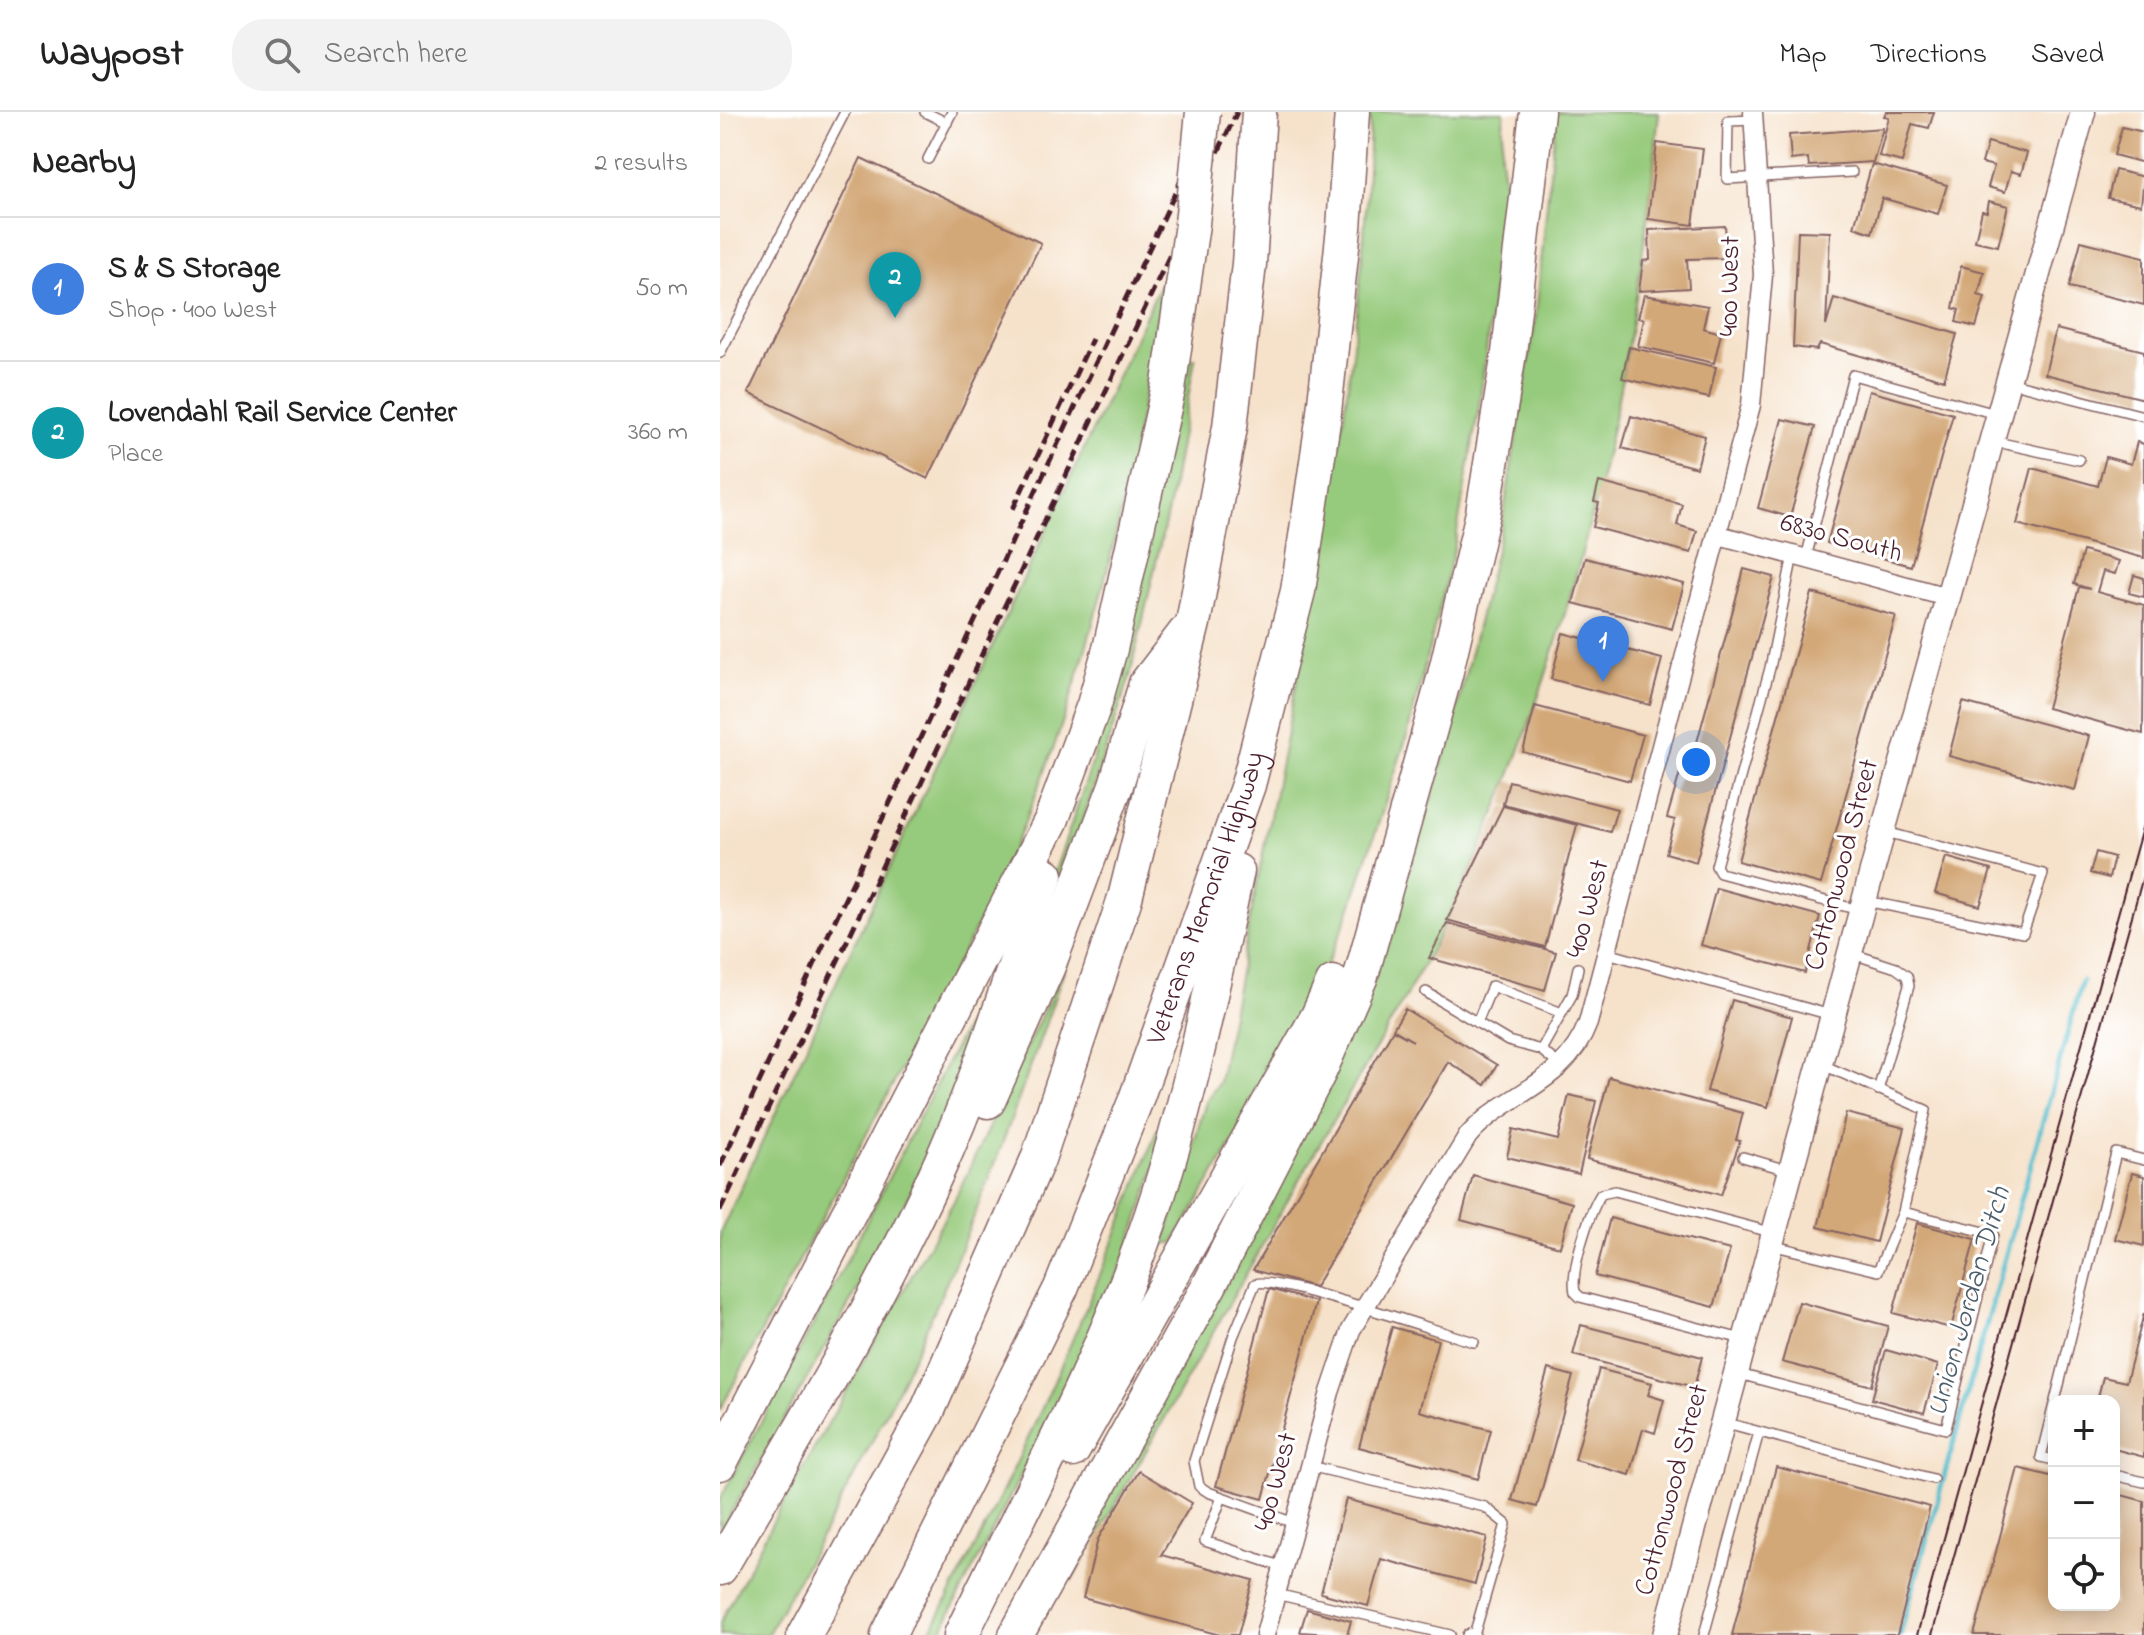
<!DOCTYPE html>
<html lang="en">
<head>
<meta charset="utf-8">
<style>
  body { margin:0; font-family:"Indie Flower",sans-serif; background:#f2f2f2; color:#222 }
  .controls { position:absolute; right:24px; bottom:24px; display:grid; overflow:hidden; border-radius:16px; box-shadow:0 4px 20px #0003 }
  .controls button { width:72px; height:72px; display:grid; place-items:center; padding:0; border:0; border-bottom:2px solid #e0e0e0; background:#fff; color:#222; font:40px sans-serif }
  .you { position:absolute; left:976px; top:650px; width:28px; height:28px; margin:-20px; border:6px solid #fff; border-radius:50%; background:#1a73e8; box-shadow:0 0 0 12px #1a73e833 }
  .badge { display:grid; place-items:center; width:52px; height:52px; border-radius:50%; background:#b45309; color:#fff; font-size:26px; font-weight:700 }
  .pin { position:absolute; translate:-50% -66px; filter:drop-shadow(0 2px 4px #0008) }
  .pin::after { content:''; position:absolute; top:42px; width:28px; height:24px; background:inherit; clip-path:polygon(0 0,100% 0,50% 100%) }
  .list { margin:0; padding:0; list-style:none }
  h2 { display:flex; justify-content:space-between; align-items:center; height:104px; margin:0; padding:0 32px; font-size:34px }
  h2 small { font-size:26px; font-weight:400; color:#767676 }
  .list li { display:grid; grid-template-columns:52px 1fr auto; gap:24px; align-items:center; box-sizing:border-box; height:144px; padding:0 32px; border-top:2px solid #e0e0e0 }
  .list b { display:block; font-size:30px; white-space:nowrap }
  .list p { margin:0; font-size:26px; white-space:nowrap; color:#767676 }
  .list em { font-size:26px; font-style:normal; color:#767676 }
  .icon { flex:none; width:44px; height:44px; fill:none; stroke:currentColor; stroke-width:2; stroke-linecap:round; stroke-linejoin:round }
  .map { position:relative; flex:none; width:1424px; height:1523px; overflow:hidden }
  header { display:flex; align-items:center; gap:48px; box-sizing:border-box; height:112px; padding:0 40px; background:#fff; border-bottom:2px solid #e0e0e0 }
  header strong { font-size:38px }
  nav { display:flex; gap:44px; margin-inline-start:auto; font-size:28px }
  .search { width:560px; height:72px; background:#f2f2f2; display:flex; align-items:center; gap:20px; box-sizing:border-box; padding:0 28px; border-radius:32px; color:#767676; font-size:30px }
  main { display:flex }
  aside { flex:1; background:#fff }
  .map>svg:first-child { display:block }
  .green { fill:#96ca7b; stroke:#707453; stroke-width:2 }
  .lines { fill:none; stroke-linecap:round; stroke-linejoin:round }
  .stream { stroke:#53bece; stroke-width:5 }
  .building { fill:#d3a878 }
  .service-casing { stroke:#866363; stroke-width:12 }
  .minor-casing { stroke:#866363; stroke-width:21 }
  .tertiary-casing { stroke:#866363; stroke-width:27 }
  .motorway-casing { stroke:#866363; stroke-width:37 }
  .service { stroke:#fff; stroke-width:9 }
  .minor { stroke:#fff; stroke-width:18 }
  .tertiary { stroke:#fff; stroke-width:24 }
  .motorway { stroke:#fff; stroke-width:34 }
  .tram { stroke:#4a1f2b; stroke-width:2 }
  .rail { stroke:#4a1f2b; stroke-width:5; stroke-dasharray:12 6; stroke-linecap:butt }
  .motorway-bridge-casing { stroke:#866363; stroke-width:37; stroke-linecap:butt }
  .motorway-bridge { stroke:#fff; stroke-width:34 }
  .labels { text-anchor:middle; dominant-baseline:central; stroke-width:6; stroke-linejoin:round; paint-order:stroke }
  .street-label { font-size:28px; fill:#4a1f2b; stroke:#fff }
  .water-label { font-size:30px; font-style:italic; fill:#4e5f6c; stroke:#fff }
</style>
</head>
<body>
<header>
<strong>Waypost</strong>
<div class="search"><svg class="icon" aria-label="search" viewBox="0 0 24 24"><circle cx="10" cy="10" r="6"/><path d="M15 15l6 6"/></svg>Search here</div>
<nav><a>Map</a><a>Directions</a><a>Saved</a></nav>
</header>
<main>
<aside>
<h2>Nearby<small>2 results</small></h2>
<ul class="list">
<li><span class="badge" style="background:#3f7fe0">1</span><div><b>S &amp; S Storage</b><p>Shop · 400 West</p></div><em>50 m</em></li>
<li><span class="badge" style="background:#0f9aa8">2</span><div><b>Lovendahl Rail Service Center</b><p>Place</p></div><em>360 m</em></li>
</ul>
</aside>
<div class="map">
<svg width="1424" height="1523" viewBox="0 0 1424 1523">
  <rect width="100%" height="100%" fill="#fff"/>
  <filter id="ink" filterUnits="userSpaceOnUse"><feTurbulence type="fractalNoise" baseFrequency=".0125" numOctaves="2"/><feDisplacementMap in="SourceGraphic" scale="16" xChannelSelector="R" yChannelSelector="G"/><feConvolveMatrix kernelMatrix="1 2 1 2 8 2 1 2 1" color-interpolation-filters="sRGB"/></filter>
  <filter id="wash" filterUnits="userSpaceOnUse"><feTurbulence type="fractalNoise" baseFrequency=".006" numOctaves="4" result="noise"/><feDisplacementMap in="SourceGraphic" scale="32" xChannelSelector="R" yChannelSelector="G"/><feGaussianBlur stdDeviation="1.8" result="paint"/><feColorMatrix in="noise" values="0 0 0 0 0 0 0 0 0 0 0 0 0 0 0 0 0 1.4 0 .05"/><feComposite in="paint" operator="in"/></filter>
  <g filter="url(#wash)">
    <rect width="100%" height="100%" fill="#f6e2cb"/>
    <!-- green -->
    <path class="green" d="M650 0H784L781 45 786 84 759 294 734 437 687 624 628 804 578 918 454 1131 444 1132 486 990 499 970C519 867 538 763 559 660 603 441 646 224 650 0Z
      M836 0H939C916 253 860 505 759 739 714 844 651 943 594 1042 513 1184 434 1327 352 1468L348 1464 682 779 728 633 781 418 816 203Z
      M444 164C411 385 364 596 266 797L0 1298V1121Z
      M466 246H475L450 389 410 564 331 804 326 785 373 649Z
      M348 847C302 981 254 1115 194 1243 150 1339 98 1431 47 1523H0V1511L56 1404 234 1089Z
      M275 856 278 858 227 1000 181 1101 0 1420V1387L119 1164Z
      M437 1018 447 1020 406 1144 347 1273 219 1523H208C298 1361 372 1191 437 1018Z"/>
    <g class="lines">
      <!-- stream -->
      <path class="stream" d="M1180 1523 1362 869"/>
    </g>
    <g id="blocks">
      <!-- building -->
      <path class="building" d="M1166 0H1214L1209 16 1192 12 1182 50 1159 44 1169 5 1164 4Z
        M1402 15 1424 20V51L1394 43Z
        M1163 16 1153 50 1089 54 1088 46 1071 48 1069 23Z
        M1268 30 1307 41 1301 62 1291 59 1285 80 1268 75 1274 54 1262 51Z
        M937 31 983 37 973 113 928 107Z
        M141 46 321 131 208 367 28 281Z
        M1152 52 1227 73 1218 102 1162 86 1152 121 1134 115Z
        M1395 58 1424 65 1421 93 1388 86Z
        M1269 89 1288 94 1278 134 1255 129 1262 99 1267 100Z
        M1005 114 1008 146 967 147 969 176 919 179 923 149 930 148 929 118Z
        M1078 119 1110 120 1106 214 1114 186 1237 222 1224 268 1100 232 1097 238 1073 235Z
        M1361 129 1424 145V193L1349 175Z
        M1241 154 1264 160 1258 183 1265 185 1256 215 1236 210 1239 198 1233 196Z
        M924 183 988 194 983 216 1001 221 994 251 918 234 924 207 918 206Z
        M1336 217 1424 239V287L1325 262Z
        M909 235 996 255 989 286 902 266Z
        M1149 279 1233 302 1191 454 1107 431Z
        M911 304 985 324 977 356 902 336Z
        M1062 307 1095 315 1070 405 1038 396Z
        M1417 330 1424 332V446L1297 412 1312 356 1378 374 1386 345 1411 352Z
        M879 370 962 392 957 413 977 419 971 441 873 415 879 391 874 390Z
        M1363 439 1399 449 1395 462 1383 459 1377 480 1424 493 1423 622 1327 596 1359 475 1370 477 1354 472Z
        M865 446 964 472 952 517 853 491Z
        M1024 457 1054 465 976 750 946 741 955 708 947 706 962 654 970 656Z
        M1414 463 1424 466V485L1409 481Z
        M1092 481 1176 504 1101 772 1018 749Z
        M843 521 942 547 930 593 831 567Z
        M1243 590 1369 624 1355 678 1229 644Z
        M815 594 923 623 910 669 803 640Z
        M789 669 897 697 890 720 783 692Z
        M783 694 857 713 825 835 727 808Z
        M1376 740 1394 745 1389 766 1370 761Z
        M1226 745 1271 758 1260 794 1215 781Z
        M996 776 1100 804 1085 861 981 833Z
        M727 811 836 840 825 878 709 846Z
        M1012 888 1072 905 1048 995 987 979Z
        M685 897 777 953 765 973 728 950 595 1175 533 1158 673 918 693 929 673 917Z
        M889 965 1023 1001 1016 1028 1020 1029 1001 1083 867 1047Z
        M849 983 876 989 859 1062 787 1045 793 1017 838 1028Z
        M1126 1001 1185 1016 1156 1130 1098 1115Z
        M1412 1061 1424 1064V1134L1395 1127Z
        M753 1063 852 1091 840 1135 741 1108Z
        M890 1106 1010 1138 994 1195 875 1164Z
        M1197 1111 1255 1127 1231 1216 1173 1201Z
        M549 1177 596 1190 543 1387 496 1374Z
        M1079 1190 1168 1214 1152 1274 1062 1250Z
        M1424 1201V1345L1394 1337V1289H1377L1383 1265 1406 1270Z
        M861 1213 982 1245 974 1275 853 1243Z
        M672 1215 718 1228 699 1299 771 1318 758 1367 639 1335Z
        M1166 1238 1218 1253 1204 1301 1152 1287Z
        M828 1257 853 1264 817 1395 792 1388Z
        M879 1257 932 1271 928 1283 944 1288 935 1321 923 1317 910 1363 855 1348Z
        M1056 1355 1210 1395 1177 1523H1012Z
        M1298 1356 1334 1365V1493H1394V1381L1424 1389V1523H1254Z
        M419 1359 472 1391 441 1443 533 1468 518 1523H500L363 1486 378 1427Z
        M626 1387 767 1425 755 1472 661 1447 648 1494 601 1481Z
        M587 1497 631 1509 627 1523 580 1520Z"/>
    </g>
  </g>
  <g filter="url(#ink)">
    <use href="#blocks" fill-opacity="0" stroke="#866363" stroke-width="2"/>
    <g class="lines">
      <!-- service casing -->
      <g class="service-casing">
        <path id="service" d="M205 0 227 11
          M1034 8 1008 9 1007 67 1132 60
          M208 47 232 0
          M0 241 125 0
          M1289 270 1424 304
          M1272 329 1359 348
          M1073 443 1050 556 996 754 1000 761 1139 798
          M1086 446 1133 263 1276 302
          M1146 789 1303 821 1323 762 1166 720
          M887 841 1111 903
          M1133 842 1176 856 1187 864 1189 874 1158 978
          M706 880 788 929 821 938
          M757 911 772 874 842 901
          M842 955 821 938 852 883 858 856
          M1023 1045 1070 1059
          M1051 1133 1158 1159 1183 1100
          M1022 1227 860 1185 855 1180C850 1159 869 1101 881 1082L895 1079 1054 1121
          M1019 1262 1226 1317 1273 1122 1183 1100 1206 998 1103 953
          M1335 1289 1396 1041 1424 1048
          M1334 1292 1321 1345 1334 1348
          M1003 1310 1213 1367
          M589 1354 765 1395 786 1412 755 1520 747 1523
          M1394 1363 1424 1370
          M502 1385 485 1429 563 1455
          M574 1411 488 1380 479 1374 474 1349 513 1225 535 1172C552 1162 722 1221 754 1230
          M556 1482 730 1523
          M984 1523 1039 1320"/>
      </g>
      <!-- minor casing -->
      <g class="minor-casing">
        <path id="minor" d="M999 423 1227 485
          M545 1523 610 1280 631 1218 748 1024C787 979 845 973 868 911L1031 293 1043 163 1033 0"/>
      </g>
      <!-- tertiary casing -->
      <g class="tertiary-casing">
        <path id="tertiary" d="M945 1523 1163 719 1363 0"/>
      </g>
      <!-- motorway casing -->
      <g class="motorway-casing">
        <g id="motorway">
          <path d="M268 989 328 854 396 673 426 572 465 521"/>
          <path d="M353 1338 598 904 613 871"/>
          <path d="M0 1351 331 709 374 593 390 537 448 278"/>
          <path d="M0 1456C75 1327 153 1199 215 1064 260 967 291 863 326 763"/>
          <path d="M84 1523 207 1300 318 1047 405 786 473 511 510 315 529 152 539 0"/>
          <path id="s1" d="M168 1523 341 1176 415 990 528 673 578 479 603 309 624 116 632 0"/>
          <path d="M241 1523C308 1385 383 1247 432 1102 469 991 492 874 517 759"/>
          <path d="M296 1523 489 1174 600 958 641 864 725 563 763 401 789 241 817 0"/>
        </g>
      </g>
      <!-- service -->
      <use href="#service" class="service"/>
      <!-- minor -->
      <use href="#minor" class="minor"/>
      <!-- tertiary -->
      <use href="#tertiary" class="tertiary"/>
      <!-- motorway -->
      <use href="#motorway" class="motorway"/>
      <!-- tram -->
      <path class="tram" d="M1197 1523 1424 709
        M1212 1523 1424 761"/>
      <!-- rail -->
      <path class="rail" d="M293 397 372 227
        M0 1054 493 0
        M0 1099 517 0"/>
      <!-- motorway-bridge casing -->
      <g class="motorway-bridge-casing">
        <path id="motorway-bridge" d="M448 278 472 112 483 0"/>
      </g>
      <!-- motorway-bridge -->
      <use href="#motorway-bridge" class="motorway-bridge"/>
    </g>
  </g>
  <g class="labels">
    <!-- street labels -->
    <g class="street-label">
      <text transform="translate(1011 174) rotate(-89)">400 West</text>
      <text transform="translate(1121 427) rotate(15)">6830 South</text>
      <text transform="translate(1123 753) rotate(-75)">Cottonwood Street</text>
      <text stroke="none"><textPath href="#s1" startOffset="804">Veterans Memorial Highway</textPath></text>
      <text transform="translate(869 797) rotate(-75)">400 West</text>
      <text transform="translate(557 1370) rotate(-75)">400 West</text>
      <text transform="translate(953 1378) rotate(-75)">Cottonwood Street</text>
    </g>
    <!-- water labels -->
    <g class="water-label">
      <text transform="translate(1250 1190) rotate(-74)">Union Jordan Ditch</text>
    </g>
  </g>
</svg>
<div class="controls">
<button>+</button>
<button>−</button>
<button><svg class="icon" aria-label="locate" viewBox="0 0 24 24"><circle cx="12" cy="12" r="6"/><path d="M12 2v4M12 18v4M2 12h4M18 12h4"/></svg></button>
</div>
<div class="you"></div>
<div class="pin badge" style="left:883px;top:570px;background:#3f7fe0">1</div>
<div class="pin badge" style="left:175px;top:206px;background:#0f9aa8">2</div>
</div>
</main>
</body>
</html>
